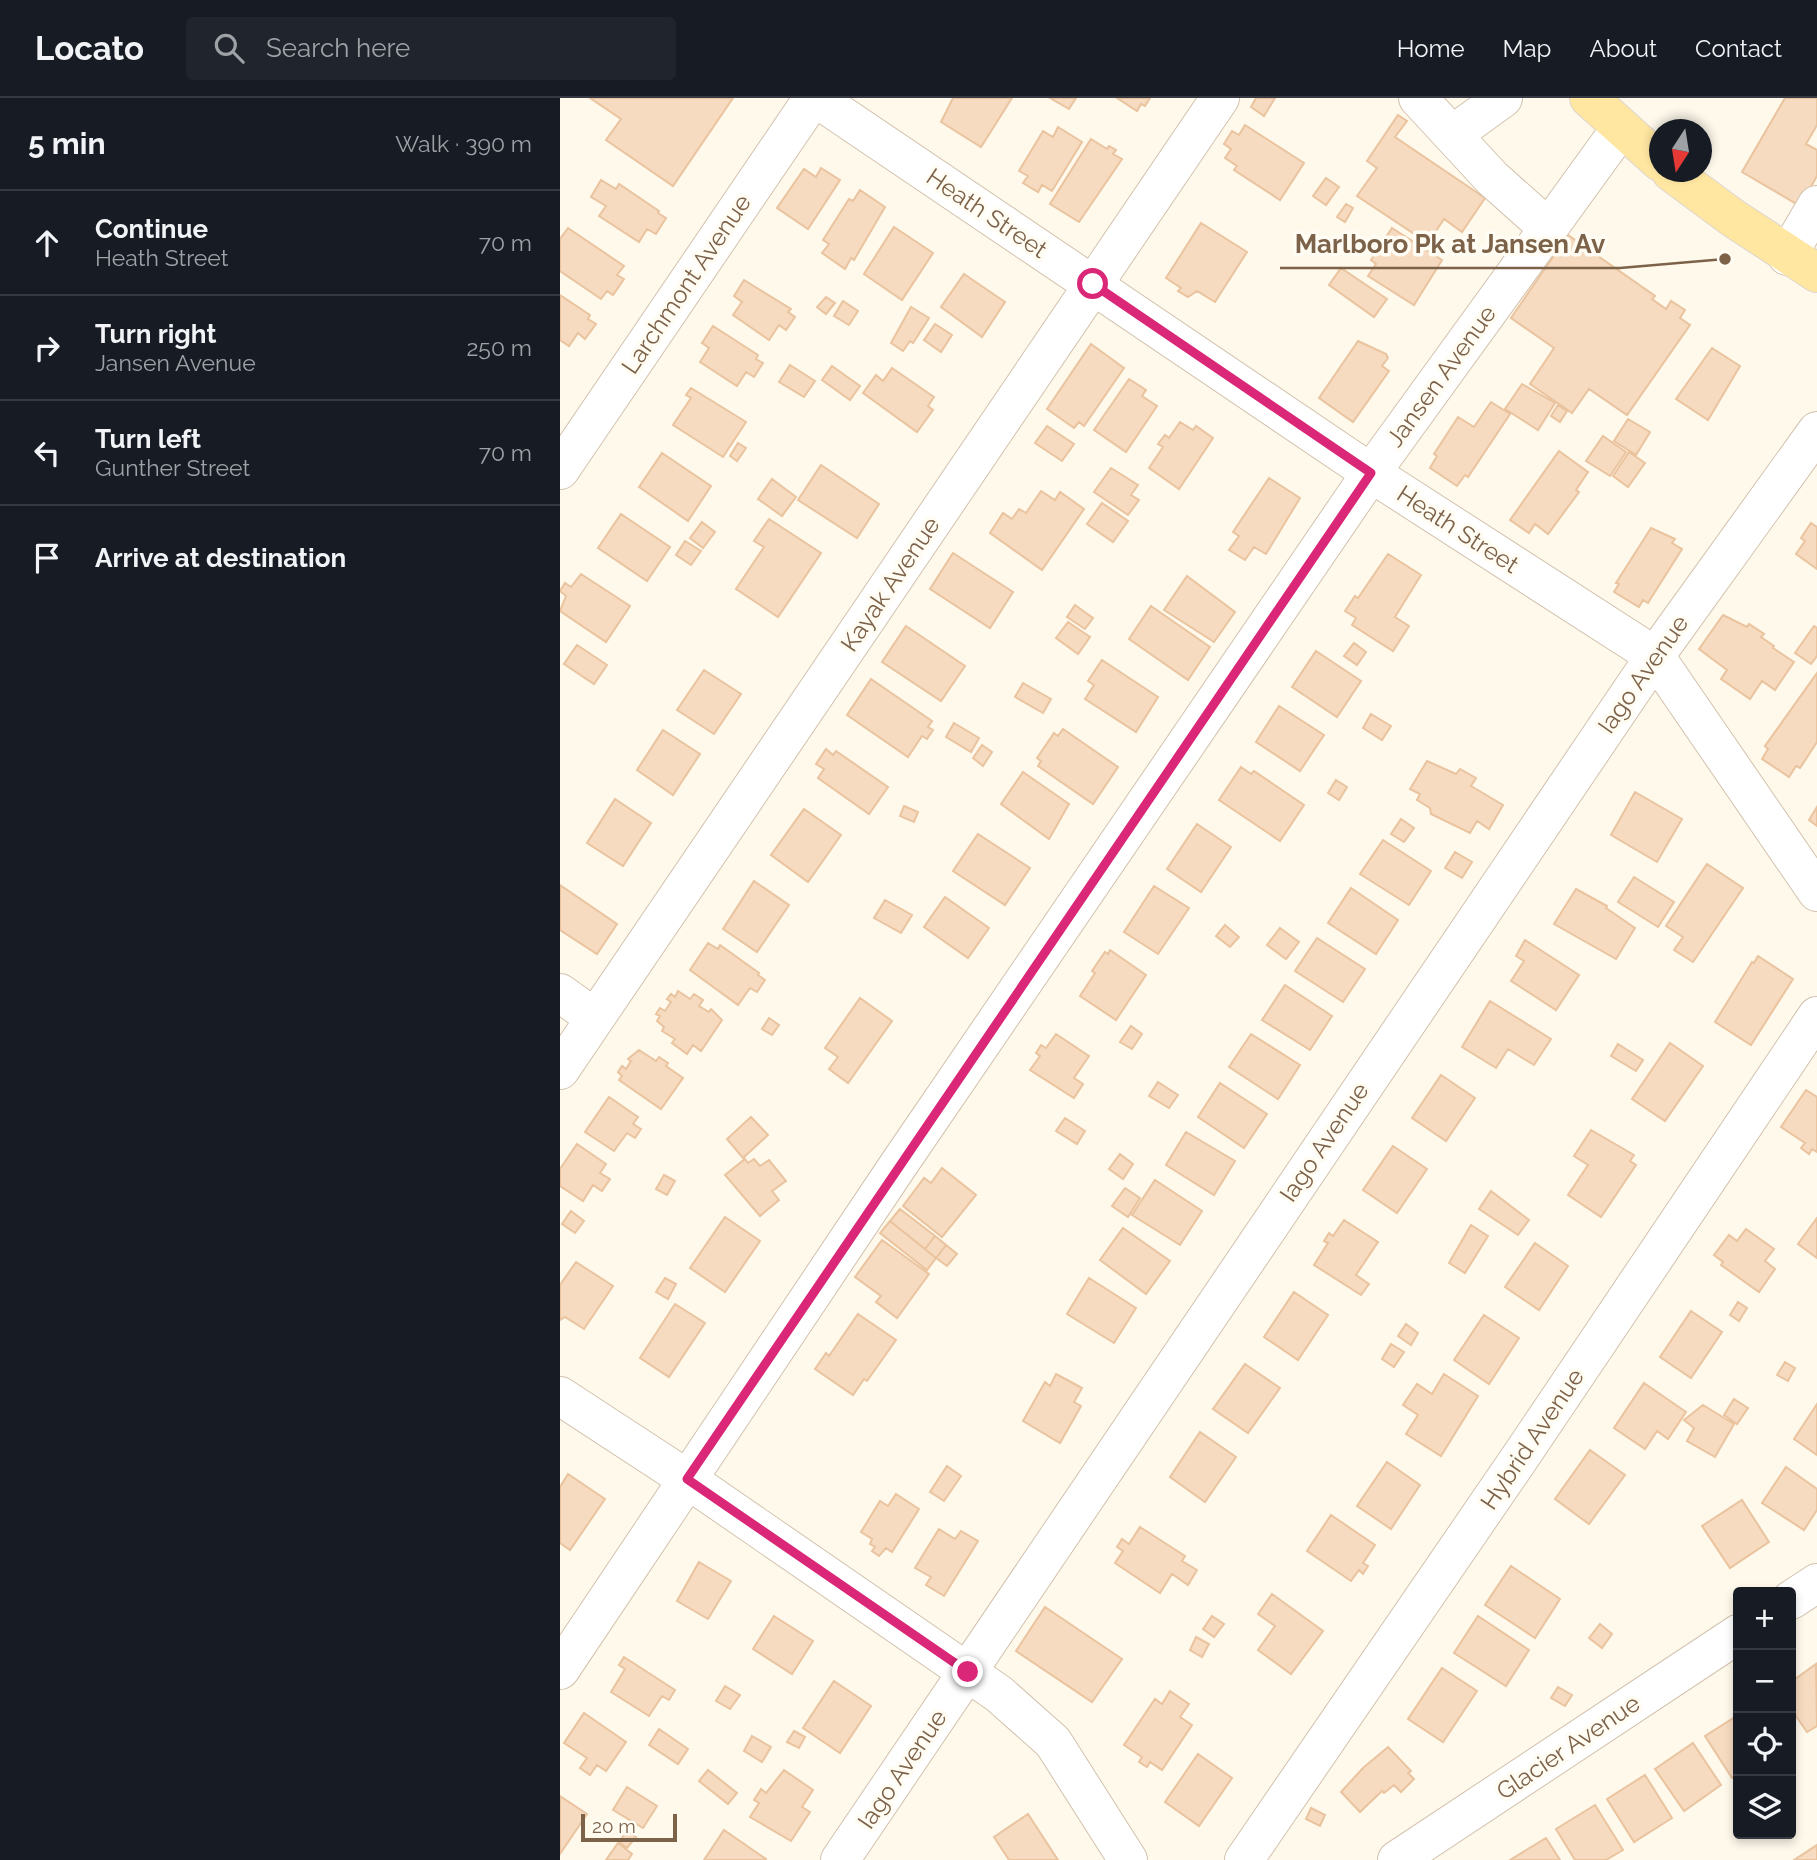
<!DOCTYPE html>
<html lang="en">
<head>
<meta charset="utf-8">
<style>
  body { margin:0; font-family:Raleway,sans-serif; background:#20242c; color:#f1f3f6 }
  .controls { position:absolute; right:21px; bottom:21px; display:grid; overflow:hidden; border-radius:7px; box-shadow:0 4px 10px #0003 }
  .controls button { width:63px; height:63px; display:grid; place-items:center; padding:0; border:0; border-bottom:2px solid #363941; background:#171b24; color:#f1f3f6; font:35px sans-serif }
  .compass { position:absolute; left:1089px; top:21px; width:63px; height:63px; border-radius:50%; background:#171b24; box-shadow:0 4px 10px #0003; rotate:192deg }
  .scale { position:absolute; left:21px; bottom:18px; width:96px; box-sizing:border-box; padding-left:7px; border:4px solid #7d624a; border-top:0; font-size:19px; line-height:24px; white-space:nowrap; color:#7d624a; -webkit-text-stroke:5px #fffcf3; paint-order:stroke }
  .stop { position:absolute; width:21px; height:21px; margin:-16px; border:5px solid #db2777; border-radius:50%; background:#fff }
  .stop.end { background:#db2777; border-color:#fff; box-shadow:0 2px 7px #0008 }
  .list { margin:0; padding:0; list-style:none }
  h2 { display:flex; justify-content:space-between; align-items:center; height:91px; margin:0; padding:0 28px; font-size:30px }
  h2 small { font-size:23px; font-weight:400; color:#9ea1a6 }
  .list li { display:grid; grid-template-columns:46px 1fr auto; gap:21px; align-items:center; box-sizing:border-box; height:105px; padding:0 28px; border-top:2px solid #363941 }
  .list b { display:block; font-size:26px; white-space:nowrap }
  .list p { margin:0; font-size:23px; white-space:nowrap; color:#9ea1a6 }
  .list em { font-size:23px; font-style:normal; color:#9ea1a6 }
  .icon { flex:none; width:38px; height:38px; fill:none; stroke:currentColor; stroke-width:2; stroke-linecap:round; stroke-linejoin:round }
  .map { position:relative; flex:none; width:1257px; height:1762px; overflow:hidden }
  header { display:flex; align-items:center; gap:42px; box-sizing:border-box; height:98px; padding:0 35px; background:#171b24; border-bottom:2px solid #363941 }
  header strong { font-size:33px }
  nav { display:flex; gap:38px; margin-inline-start:auto; font-size:24px }
  .search { width:490px; height:63px; background:#20242c; display:flex; align-items:center; gap:18px; box-sizing:border-box; padding:0 24px; border-radius:7px; color:#9ea1a6; font-size:26px }
  main { display:flex }
  aside { flex:1; background:#171b24 }
  .map>svg:first-child { display:block }
  .building { fill:#f6dbc0; stroke:#eac39f; stroke-width:2 }
  .lines { fill:none; stroke-linecap:round; stroke-linejoin:round }
  .minor-casing { stroke:#d3c2ae; stroke-width:40 }
  .major-casing { stroke:#ddd6d0; stroke-width:40 }
  .minor { stroke:#fff; stroke-width:38 }
  .major { stroke:#ffe6a1; stroke-width:38 }
  .route { stroke:#db2777; stroke-width:9 }
  .labels { text-anchor:middle; dominant-baseline:central; stroke-width:7; stroke-linejoin:round; paint-order:stroke }
  .street-label { font-size:24px; fill:#7d624a; stroke:#fffcf3 }
  .leader { fill:none; stroke:#7d624a; stroke-width:2.5 }
  .callout-dot { fill:#7d624a; stroke:#fffcf3; stroke-width:2.5 }
  .callout-label { font-size:26px; text-anchor:middle; font-weight:bold; fill:#7d624a; stroke:#fffcf3; stroke-width:7; stroke-linejoin:round; paint-order:stroke }
</style>
</head>
<body>
<header>
<strong>Locato</strong>
<div class="search"><svg class="icon" aria-label="search" viewBox="0 0 24 24"><circle cx="10" cy="10" r="6"/><path d="M15 15l6 6"/></svg>Search here</div>
<nav><a>Home</a><a>Map</a><a>About</a><a>Contact</a></nav>
</header>
<main>
<aside>
<h2>5 min<small>Walk · 390 m</small></h2>
<ul class="list">
<li><svg class="icon" aria-label="ahead" viewBox="0 0 24 24"><path d="M12 20V5M6 11l6-6 6 6"/></svg><div><b>Continue</b><p>Heath Street</p></div><em>70 m</em></li>
<li><svg class="icon" aria-label="right" viewBox="0 0 24 24"><path d="M7 20v-9h11M14 6l5 5-5 5"/></svg><div><b>Turn right</b><p>Jansen Avenue</p></div><em>250 m</em></li>
<li><svg class="icon" aria-label="left" viewBox="0 0 24 24"><path d="M17 20v-9H6M10 6l-5 5 5 5"/></svg><div><b>Turn left</b><p>Gunther Street</p></div><em>70 m</em></li>
<li><svg class="icon" aria-label="arrive" viewBox="0 0 24 24"><path d="M6 21V4h12l-3 4 3 4H6"/></svg><div><b>Arrive at destination</b></div></li>
</ul>
</aside>
<div class="map">
<svg width="1257" height="1762" viewBox="0 0 1257 1762">
  <rect width="100%" height="100%" fill="#fef9eb"/>
  <!-- building -->
  <path class="building" d="M30 0H173L113 88 46 42 61 21Z
    M393 0H452L421 49 381 24Z
    M490 0H516L509 11Z
    M557 0H590L585 8 581 6 577 13Z
    M696 0H715L704 18 691 9Z
    M1225 0H1257V27L1246 46 1257 52V78L1240 108 1182 74Z
    M838 17 847 23 835 39 925 100 902 134 884 121 868 145 797 98 817 70 807 63Z
    M685 27 744 65 720 102 674 72 677 68 665 60 671 51 664 46 672 33 679 37Z
    M498 29 522 44 492 93 482 87 478 94 463 85 468 78 459 73 483 33 493 39Z
    M531 41 547 51 549 48 556 52 553 56 562 61 519 124 490 106Z
    M261 70 280 82 248 131 217 110 244 71 256 79Z
    M766 80 779 89 766 107 753 98Z
    M41 82 56 91 59 86 99 113 98 115 106 120 96 136 87 131 79 144 39 118 46 108 31 99Z
    M300 92 325 109 294 162 291 160 285 171 262 155 269 146 263 142 289 101 293 103Z
    M786 106 793 110 785 124 777 119Z
    M641 125 687 154 655 204 637 193 628 199 618 193 621 190 606 180Z
    M334 129 373 155 342 202 304 176Z
    M8 130 64 168 57 177 64 181 53 197 47 193 41 201 0 173V141Z
    M832 130 882 162 854 207 808 178 816 166 811 162Z
    M1008 137 1095 198 1092 201 1106 211 1111 203 1125 212 1120 220 1130 227 1067 317 1029 291 1012 315 970 286 994 250 951 220Z
    M781 170 827 201 814 219 769 187Z
    M404 176 445 204 422 239 381 209Z
    M184 182 231 211 228 214 235 219 226 232 219 227 209 242 173 217 182 204 174 198Z
    M0 197 30 217 28 221 36 226 25 241 18 235 9 248 0 242Z
    M266 199 275 205 266 216 257 209Z
    M283 203 298 213 289 227 274 218Z
    M351 209 369 220 353 245 350 243 343 253 331 245Z
    M375 226 392 237 381 254 364 242Z
    M153 228 198 257 196 261 203 265 194 279 186 274 177 288 140 264 149 250 142 245Z
    M798 243 826 256 828 260 822 268 829 273 793 324 759 300Z
    M531 246 564 270 524 328 519 324 514 330 487 311Z
    M1152 250 1180 268 1148 322 1116 301Z
    M230 267 255 283 244 299 219 284Z
    M272 268 300 288 290 302 262 282Z
    M332 270 374 299 368 308 373 312 357 334 303 295 316 277 323 283Z
    M569 281 586 292 582 298 597 308 566 354 534 332Z
    M962 286 995 305 978 332 945 311Z
    M131 290 186 324 163 359 113 327 131 300 126 297Z
    M931 304 950 316 908 379 905 377 897 388 870 370 877 358 874 356 898 319 914 329Z
    M998 307 1007 313 1000 324 991 318Z
    M1068 321 1090 334 1076 357 1054 343Z
    M620 324 633 332 636 328 653 340 619 391 589 370 603 349 598 346 605 337 609 340Z
    M487 328 514 346 502 363 475 345Z
    M1043 338 1066 354 1050 378 1026 363Z
    M178 345 186 350 177 363 170 358Z
    M999 353 1028 374 1016 392 1019 394 988 436 975 426 969 435 950 422Z
    M1069 354 1085 365 1068 389 1053 378Z
    M102 355 151 388 128 423 79 389Z
    M261 367 319 406 297 440 238 402Z
    M551 370 578 387 571 397 579 402 568 417 534 394Z
    M709 380 740 400 706 456 694 449 685 462 669 452 679 438 673 434Z
    M212 381 236 399 222 418 198 401Z
    M481 393 495 402 500 394 524 411 482 472 430 435 443 415 452 421 459 411 466 415Z
    M542 405 568 423 553 444 527 426Z
    M61 416 110 449 87 483 38 450Z
    M209 421 261 455 218 519 176 491 204 449 194 443Z
    M142 424 155 434 143 450 130 440Z
    M1251 425 1257 429V471L1236 456 1245 443 1241 440Z
    M1091 430 1115 441 1112 445 1122 451 1088 505 1083 502 1079 509 1054 494 1059 486 1056 485Z
    M125 443 141 453 131 467 116 457Z
    M393 455 453 494 430 530 370 491Z
    M828 456 861 477 835 519 849 528 833 553 792 527 796 520 785 513 795 498 798 500Z
    M21 476 70 508 46 544 0 513 6 498 0 493 5 485 11 489Z
    M627 478 675 514 654 544 604 512Z
    M515 507 533 520 525 531 507 519Z
    M591 508 650 549 628 582 569 541Z
    M1163 517 1187 529 1189 526 1204 536 1201 539 1214 548 1213 550 1234 564 1215 592 1202 583 1190 601 1161 581 1167 572 1139 551Z
    M508 524 530 539 518 556 496 540Z
    M346 528 405 568 381 603 322 564Z
    M1254 528 1257 530V558L1251 566 1235 555Z
    M794 545 806 554 797 567 784 558Z
    M17 547 47 567 34 586 4 566Z
    M756 553 801 583 777 619 732 589Z
    M542 562 598 599 576 634 525 601 534 587 528 583Z
    M144 572 181 596 154 636 117 612Z
    M1257 575V644L1240 670 1236 668 1229 679 1202 661 1208 651 1205 648Z
    M311 581 372 623 368 629 373 632 367 641 362 638 348 659 287 617Z
    M463 585 491 601 483 615 455 599Z
    M719 608 764 637 740 673 696 644Z
    M811 616 831 628 822 642 803 630Z
    M394 625 419 640 411 654 386 639Z
    M503 631 558 669 533 706 478 668 481 663 477 660 494 635 498 638Z
    M103 632 140 656 113 697 77 672Z
    M422 647 432 654 423 668 413 660Z
    M266 651 273 657 276 653 328 689 309 716 258 680 264 671 256 666Z
    M867 663 896 676 900 671 916 680 911 688 943 707 929 731 917 723 910 735 871 716 870 710 857 702 860 696 850 691Z
    M681 669 691 676 694 673 744 707 720 743 659 702Z
    M463 674 509 706 489 741 441 706Z
    M776 682 787 689 779 702 768 695Z
    M1075 694 1122 721 1097 764 1051 737Z
    M55 701 91 725 63 768 27 745Z
    M344 708 358 714 354 724 340 718Z
    M1257 709V728L1249 722Z
    M244 711 281 737 248 784 211 757Z
    M841 721 854 730 844 744 831 736Z
    M637 726 671 749 641 794 607 771Z
    M418 736 470 770 445 807 393 773Z
    M823 742 871 773 849 807 800 776Z
    M895 754 912 764 902 780 885 770Z
    M1147 766 1183 790 1133 864 1114 852 1123 839 1106 828Z
    M1074 779 1114 804 1098 829 1058 804Z
    M194 783 229 807 197 854 163 831Z
    M0 787 57 826 37 856 0 832Z
    M594 788 629 810 598 856 564 834Z
    M791 790 838 822 816 856 768 825Z
    M1016 791 1047 808 1046 810 1075 830 1056 861 994 826Z
    M385 799 429 830 408 860 364 829Z
    M325 802 352 817 341 835 314 820Z
    M665 827 679 839 670 849 656 838Z
    M720 830 739 844 726 861 707 847Z
    M757 840 805 871 783 904 735 873Z
    M965 842 1019 877 996 912 951 883 964 863 956 858Z
    M148 845 158 851 160 847 199 875 198 877 205 882 197 894 190 890 178 907 130 872Z
    M550 852 586 877 556 922 520 898 535 875 532 873 545 854 548 856Z
    M1198 858 1233 881 1191 947 1155 924 1192 864 1194 865Z
    M725 887 772 918 750 952 702 922Z
    M118 893 130 901 134 896 143 902 139 908 149 914 151 911 162 922 141 953 133 947 127 956 112 945 115 941 102 933 104 929 97 923 100 918 96 916 100 910 105 913 111 904 107 901 111 896 115 899Z
    M300 900 332 923 288 985 269 971 278 959 265 950Z
    M930 903 991 941 974 967 948 951 936 970 902 949Z
    M209 920 219 927 212 937 202 931Z
    M571 928 582 936 572 951 560 944Z
    M496 936 529 958 514 980 523 986 514 1000 470 972 480 958 476 955 481 947 486 950Z
    M691 936 740 967 718 1001 669 969Z
    M1110 945 1143 968 1105 1023 1072 1001Z
    M1058 946 1083 962 1076 973 1051 958Z
    M79 952 96 963 99 959 108 965 106 968 123 980 101 1011 59 982 62 978 58 974 62 968 66 971 71 963 68 961Z
    M881 977 915 1000 886 1043 852 1020Z
    M598 984 618 997 609 1010 589 998Z
    M660 985 707 1016 684 1050 638 1019Z
    M1246 992 1257 999V1054L1252 1051 1249 1056 1241 1050 1245 1045 1221 1029Z
    M49 999 78 1019 73 1026 81 1031 75 1040 67 1035 54 1053 25 1034Z
    M191 1019 208 1037 183 1060 167 1041Z
    M505 1020 525 1033 517 1046 496 1033Z
    M1031 1032 1074 1057 1070 1063 1076 1067 1041 1119 1008 1097 1028 1067 1014 1058Z
    M626 1034 675 1063 654 1097 606 1067Z
    M17 1046 46 1066 40 1075 50 1081 42 1093 33 1087 23 1103 0 1088V1071Z
    M833 1048 867 1071 837 1115 803 1092Z
    M560 1056 573 1066 563 1081 549 1071Z
    M185 1061 188 1065 194 1061 200 1068 209 1062 226 1083 212 1093 219 1102 200 1118 165 1077Z
    M382 1070 416 1097 382 1139 343 1108 364 1080 371 1085Z
    M104 1077 115 1083 107 1097 96 1091Z
    M595 1082 642 1113 620 1147 572 1117Z
    M565 1090 580 1100 568 1119 552 1108Z
    M931 1093 969 1122 958 1137 919 1111Z
    M340 1111 375 1138 365 1151 330 1123Z
    M11 1113 24 1123 15 1135 2 1126Z
    M165 1119 200 1143 165 1194 130 1170Z
    M1257 1120V1160L1238 1146Z
    M784 1122 818 1144 796 1177 809 1186 801 1197 754 1167 768 1145 764 1143 769 1135 773 1138Z
    M330 1123 376 1160 367 1172 320 1135Z
    M911 1127 928 1138 905 1175 889 1165Z
    M563 1130 610 1163 586 1196 540 1162Z
    M1186 1131 1214 1151 1205 1163 1215 1171 1199 1194 1161 1167 1163 1164 1154 1157 1169 1137 1177 1143Z
    M375 1138 386 1147 376 1160 365 1151Z
    M322 1142 369 1176 337 1220 316 1204 321 1198 295 1179Z
    M975 1145 1008 1168 979 1212 945 1189Z
    M386 1147 397 1156 387 1168 376 1160Z
    M16 1164 53 1188 24 1231 5 1219 0 1222V1187Z
    M105 1180 116 1186 108 1201 96 1194Z
    M529 1180 576 1210 554 1245 507 1216Z
    M734 1194 768 1217 738 1262 704 1239Z
    M1178 1204 1187 1210 1179 1223 1170 1217Z
    M115 1206 145 1225 109 1279 80 1260Z
    M1131 1213 1162 1234 1131 1280 1100 1259Z
    M298 1216 336 1242 307 1283 304 1281 293 1297 255 1271 266 1255 269 1258Z
    M924 1217 959 1240 929 1286 894 1262Z
    M846 1226 858 1235 851 1247 838 1238Z
    M831 1246 844 1254 834 1269 822 1261Z
    M1225 1264 1235 1270 1228 1283 1217 1277Z
    M685 1266 720 1290 688 1335 653 1311Z
    M496 1276 522 1290 514 1304 521 1308 500 1345 463 1323 485 1284 490 1288Z
    M884 1276 918 1298 881 1358 846 1336 858 1317 843 1307 857 1286 872 1296Z
    M1084 1285 1126 1314 1108 1341 1097 1333 1085 1351 1054 1330Z
    M1174 1301 1188 1310 1177 1326 1164 1317Z
    M1257 1306V1357L1234 1341Z
    M1143 1307 1174 1326 1155 1359 1127 1343 1134 1330 1124 1322Z
    M640 1334 676 1359 645 1404 610 1379Z
    M1030 1352 1065 1377 1029 1426 995 1401Z
    M827 1364 860 1387 831 1431 797 1408Z
    M387 1368 401 1378 384 1403 370 1394Z
    M1226 1369 1257 1391V1412L1244 1432 1202 1405Z
    M8 1376 45 1401 10 1452 0 1445V1389Z
    M336 1396 359 1411 332 1454 326 1450 319 1458 312 1453 315 1449 310 1446 312 1441 301 1434 320 1403 328 1408Z
    M1182 1402 1209 1444 1170 1470 1142 1428Z
    M771 1417 815 1447 803 1465 808 1468 803 1476 799 1472 791 1483 747 1453Z
    M580 1429 625 1458 622 1463 637 1472 628 1487 612 1476 600 1495 555 1465 563 1453 557 1449 562 1441 569 1446Z
    M379 1431 395 1441 401 1433 418 1443 384 1498 366 1487 371 1479 355 1470Z
    M139 1464 171 1483 148 1521 117 1503Z
    M951 1468 1000 1501 975 1540 925 1507Z
    M712 1496 763 1533 731 1576 698 1552 715 1528 698 1516Z
    M485 1509 562 1561 532 1604 456 1553Z
    M214 1518 253 1543 232 1576 193 1551Z
    M652 1518 664 1526 654 1539 643 1531Z
    M918 1518 969 1552 946 1588 894 1555Z
    M1040 1526 1052 1536 1042 1550 1029 1540Z
    M636 1539 649 1546 642 1559 630 1552Z
    M64 1559 115 1592 109 1602 102 1598 89 1618 51 1594 65 1571 59 1567Z
    M1256 1566 1257 1628 1247 1634 1231 1611V1584Z
    M882 1570 917 1593 883 1644 848 1621Z
    M274 1583 311 1608 280 1655 243 1630Z
    M165 1588 180 1597 170 1611 156 1603Z
    M998 1589 1012 1597 1005 1608 991 1600Z
    M610 1593 629 1606 620 1619 632 1627 602 1672 590 1664 587 1669 579 1664 582 1659 564 1647 595 1601 602 1606Z
    M24 1615 66 1644 46 1673 37 1667 30 1677 20 1670 27 1660 4 1645Z
    M1178 1617V1677L1172 1680 1145 1638Z
    M99 1631 128 1651 118 1666 89 1647Z
    M234 1633 245 1639 239 1650 227 1644Z
    M192 1638 211 1649 202 1664 184 1653Z
    M1133 1645 1161 1687 1124 1713 1095 1671Z
    M828 1649 851 1673 848 1675 854 1681 841 1694 834 1687 824 1695 822 1693 800 1714 781 1694 803 1670Z
    M638 1656 672 1680 639 1728 605 1704Z
    M148 1672 177 1695 168 1706 139 1683Z
    M224 1672 253 1692 242 1709 250 1714 231 1743 190 1719 199 1705 194 1702 201 1691 206 1695Z
    M1085 1677 1112 1720 1074 1744 1047 1701Z
    M67 1689 97 1708 83 1730 53 1712Z
    M0 1698 27 1716 0 1756Z
    M1035 1707 1063 1752 1046 1762H1015L996 1731Z
    M751 1710 765 1717 760 1728 746 1721Z
    M468 1716 498 1762H449L434 1739Z
    M164 1732 206 1761 205 1762H144Z
    M67 1733 76 1739 67 1750 59 1744Z
    M986 1740 1000 1762H950Z
    M58 1745 72 1756 68 1762H46Z
    M1257 1747V1762H1234Z"/>
  <g class="lines">
    <!-- minor casing -->
    <g class="minor-casing">
      <path id="minor" d="M256 0 811 375 1095 558 1257 794
        M858 0 932 80 988 130
        M892 37 943 0
        M1227 158 1257 107
        M0 372 253 0
        M0 895 35 920
        M0 972 660 0
        M0 1298 127 1381 439 1596 493 1644 568 1762
        M1231 1502 1257 1485
        M0 1572 339 1066 811 375 1061 30
        M280 1762 1095 558 1257 333
        M684 1762 963 1355 1257 918
        M837 1762 1178 1536"/>
    </g>
    <!-- major casing -->
    <g class="major-casing">
      <path id="major" d="M1029 0 1100 64
        M1111 74 1173 120 1257 175"/>
    </g>
    <!-- minor -->
    <use href="#minor" class="minor"/>
    <!-- major -->
    <use href="#major" class="major"/>
  </g>
  <g class="lines">
    <!-- route -->
    <path class="route" d="M408 1574 127 1381 811 375 533 186"/>
  </g>
  <g class="labels">
    <!-- street labels -->
    <g class="street-label">
      <text transform="translate(427 115) rotate(34)">Heath Street</text>
      <text transform="translate(126 186) rotate(-56)">Larchmont Avenue</text>
      <text transform="translate(881 278) rotate(-54)">Jansen Avenue</text>
      <text transform="translate(898 431) rotate(33)">Heath Street</text>
      <text transform="translate(330 486) rotate(-56)">Kayak Avenue</text>
      <text transform="translate(1083 576) rotate(-55)">Iago Avenue</text>
      <text transform="translate(764 1044) rotate(-56)">Iago Avenue</text>
      <text transform="translate(972 1341) rotate(-56)">Hybrid Avenue</text>
      <text transform="translate(1008 1649) rotate(-34)">Glacier Avenue</text>
      <text transform="translate(342 1671) rotate(-56)">Iago Avenue</text>
    </g>
  </g>
  <!-- callouts -->
  <path class="leader" d="M1165 161L1060 170H720"/>
  <circle class="callout-dot" cx="1165" cy="161" r="7"/>
  <g class="callout-label">
    <text x="890" y="155">Marlboro Pk at Jansen Av</text>
  </g>
</svg>
<div class="controls">
<button>+</button>
<button>−</button>
<button><svg class="icon" aria-label="locate" viewBox="0 0 24 24"><circle cx="12" cy="12" r="6"/><path d="M12 2v4M12 18v4M2 12h4M18 12h4"/></svg></button>
<button><svg class="icon" aria-label="layers" viewBox="0 0 24 24"><path d="M12 4l9 5-9 5-9-5zM3 14l9 5 9-5"/></svg></button>
</div>
<svg class="compass" viewBox="-18 -18 36 36"><path d="M0-13l5 13h-10z" fill="#e53935"/><path d="M0 13l5-13h-10z" fill="#9ea1a6"/></svg>
<div class="scale">20 m</div>
<div class="stop" style="left:533px;top:186px"></div>
<div class="stop end" style="left:408px;top:1574px"></div>
</div>
</main>
</body>
</html>
